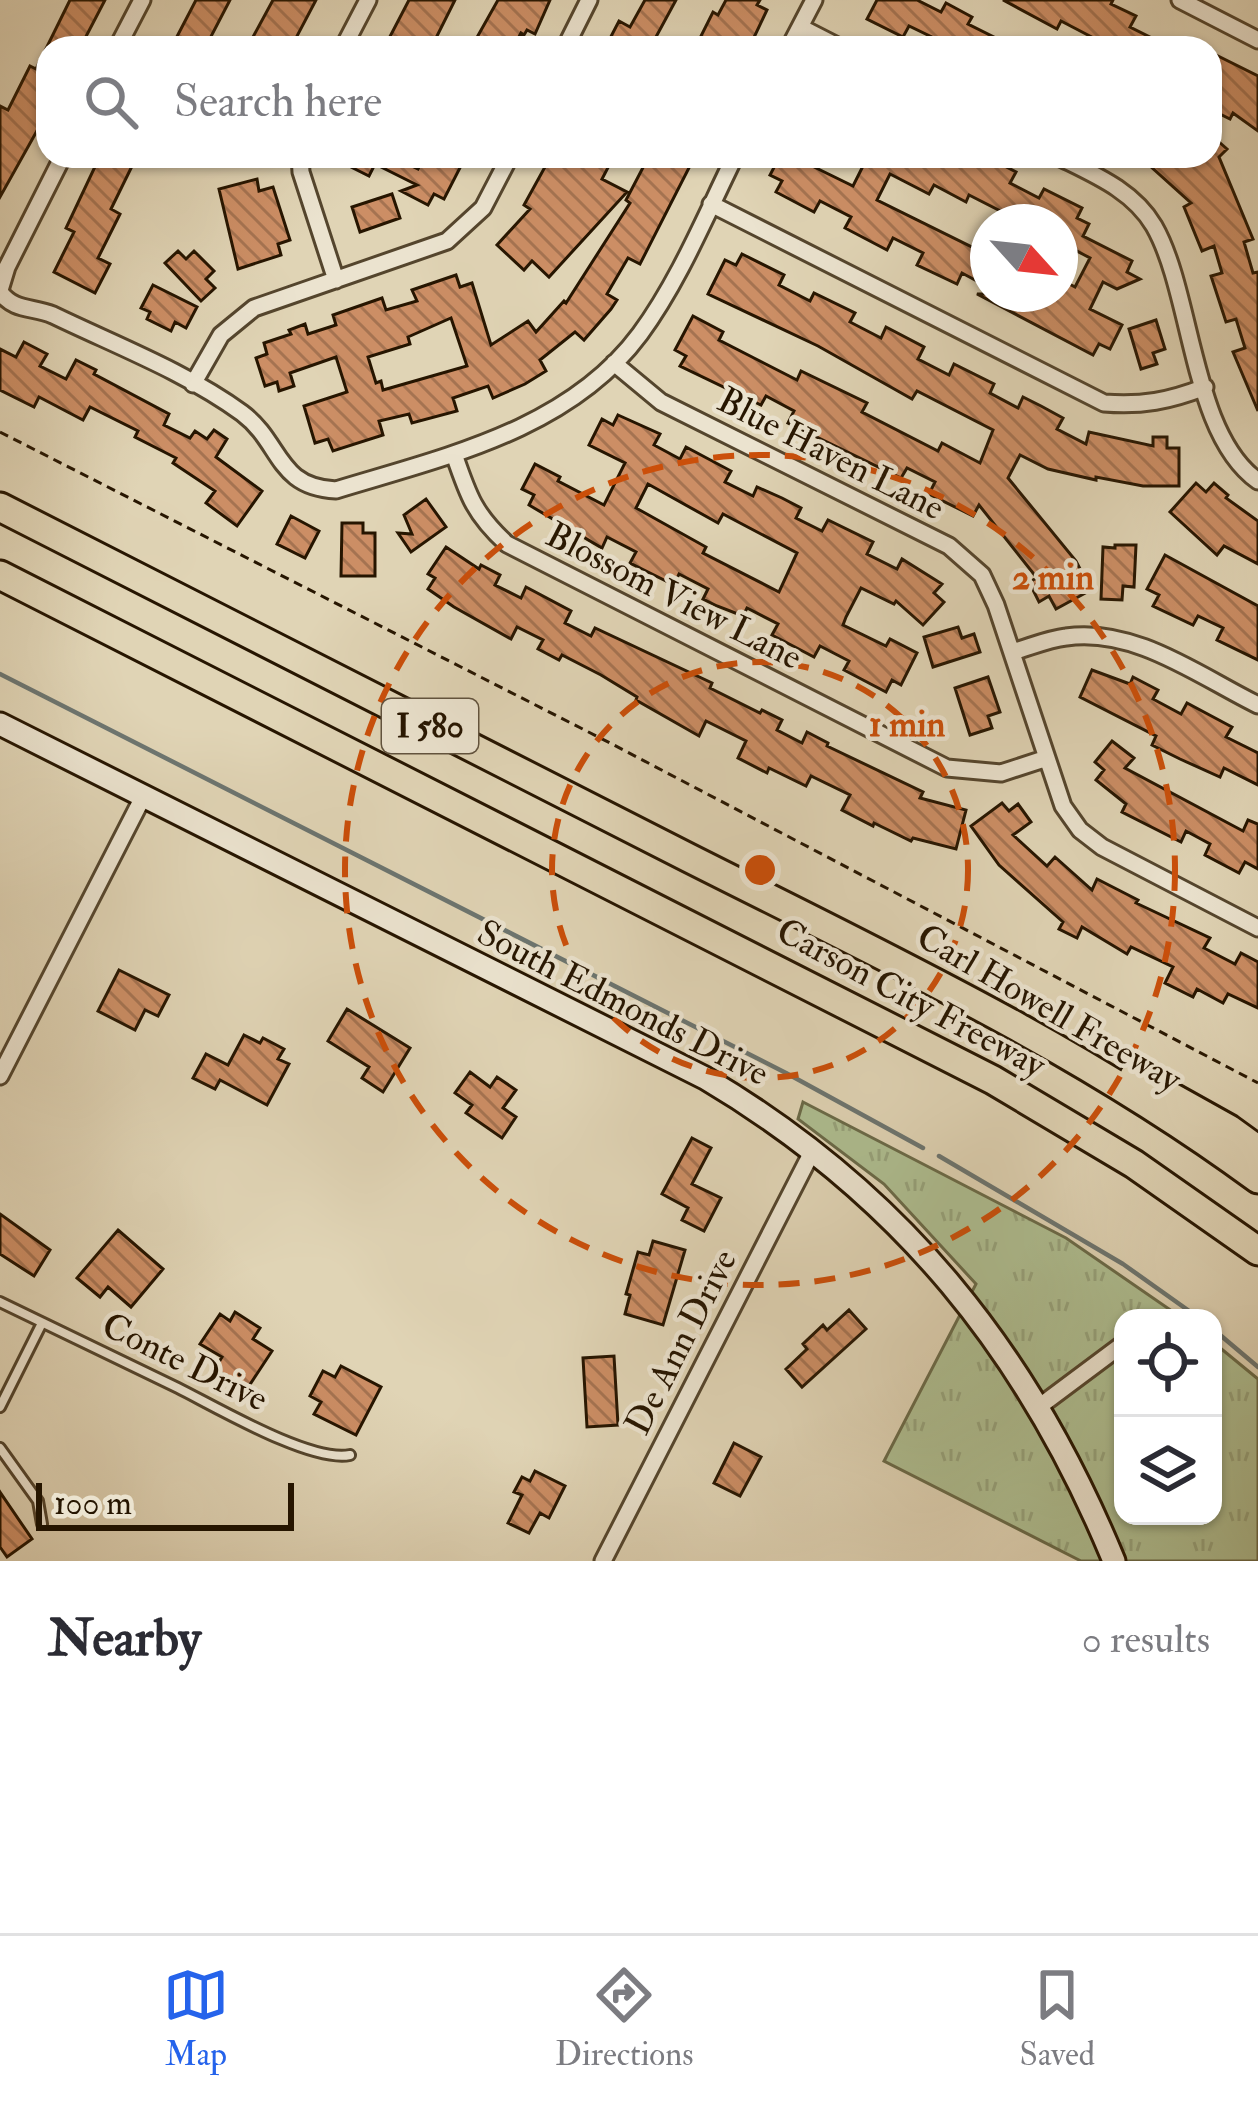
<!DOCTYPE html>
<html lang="en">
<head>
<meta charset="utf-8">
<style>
  body { margin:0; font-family:"IM FELL Double Pica",serif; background:#f2f2f3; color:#2b2b33 }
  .controls { position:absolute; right:36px; bottom:36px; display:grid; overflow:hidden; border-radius:24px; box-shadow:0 3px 9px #0004 }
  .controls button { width:108px; height:108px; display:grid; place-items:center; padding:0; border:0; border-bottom:3px solid #e1e1e2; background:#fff; color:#2b2b33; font:60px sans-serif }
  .compass { position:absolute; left:970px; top:204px; width:108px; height:108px; border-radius:50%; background:#fff; box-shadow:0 3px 9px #0004; rotate:117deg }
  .scale { position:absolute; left:36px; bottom:30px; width:258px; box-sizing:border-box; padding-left:12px; border:6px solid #261500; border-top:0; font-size:33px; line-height:42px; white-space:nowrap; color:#261500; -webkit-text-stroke:9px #ebe3cf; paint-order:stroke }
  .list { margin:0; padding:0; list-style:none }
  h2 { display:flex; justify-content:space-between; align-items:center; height:156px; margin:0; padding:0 48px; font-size:51px }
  h2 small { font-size:39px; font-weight:400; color:#7c7c81 }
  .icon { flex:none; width:66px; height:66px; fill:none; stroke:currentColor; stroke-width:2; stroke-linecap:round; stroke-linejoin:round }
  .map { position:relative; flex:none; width:1258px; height:1561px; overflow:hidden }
  .search { position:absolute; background:#fff; box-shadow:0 3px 9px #0004; left:36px; right:36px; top:36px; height:132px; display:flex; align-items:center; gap:30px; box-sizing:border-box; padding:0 42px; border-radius:36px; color:#7c7c81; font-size:45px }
  .sheet { height:372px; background:#fff }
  nav { display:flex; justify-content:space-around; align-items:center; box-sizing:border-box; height:168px; border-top:3px solid #e1e1e2; background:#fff; font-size:33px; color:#7c7c81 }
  nav a { display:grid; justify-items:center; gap:6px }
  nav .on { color:#2563eb }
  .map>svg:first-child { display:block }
  .grass { fill:url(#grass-tufts); stroke:#6a6a48; stroke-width:3 }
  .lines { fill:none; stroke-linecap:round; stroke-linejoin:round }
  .stream { stroke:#6c7570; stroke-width:4.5 }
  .building { fill:url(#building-back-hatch); stroke:#261500; stroke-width:3; fill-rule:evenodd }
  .lane-casing { stroke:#54452d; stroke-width:14 }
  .street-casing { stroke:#54452d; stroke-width:21 }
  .secondary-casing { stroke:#261500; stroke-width:27 }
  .highway-casing { stroke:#261500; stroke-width:33 }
  .path { stroke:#261500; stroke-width:3; stroke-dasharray:9 6; stroke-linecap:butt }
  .lane { stroke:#ebe3cf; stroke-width:8 }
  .street { stroke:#ebe3cf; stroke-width:15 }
  .secondary { stroke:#ebe3cf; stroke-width:21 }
  .highway { stroke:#e0d4b5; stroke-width:27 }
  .ring { fill:none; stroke:#cb4f0a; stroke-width:6; stroke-dasharray:21 15 }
  .labels { text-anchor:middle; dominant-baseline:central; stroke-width:9; stroke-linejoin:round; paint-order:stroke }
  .shield { fill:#ebe3cf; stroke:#61533e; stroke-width:3 }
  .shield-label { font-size:33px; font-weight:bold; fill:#261500 }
  .street-label { font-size:36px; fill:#261500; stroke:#ebe3cf }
  .centre { fill:#cb4f0a; stroke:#ebe3cf; stroke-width:6 }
  .ring-label { font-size:36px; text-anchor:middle; font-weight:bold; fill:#cb4f0a; stroke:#ebe3cf; stroke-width:9; stroke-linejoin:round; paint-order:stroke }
</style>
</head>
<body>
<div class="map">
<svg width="1258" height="1561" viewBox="0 0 1258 1561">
  <defs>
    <pattern id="grass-tufts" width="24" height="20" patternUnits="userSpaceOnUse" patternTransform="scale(3)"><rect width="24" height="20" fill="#aebe91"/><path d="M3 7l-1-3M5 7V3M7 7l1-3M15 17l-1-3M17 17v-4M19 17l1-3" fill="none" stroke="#96a27b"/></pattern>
    <pattern id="building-back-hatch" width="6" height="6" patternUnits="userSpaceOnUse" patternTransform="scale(3)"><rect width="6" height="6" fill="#cc8e65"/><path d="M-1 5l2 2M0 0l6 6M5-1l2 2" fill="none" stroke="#a57351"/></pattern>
  </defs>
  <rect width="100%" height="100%" fill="#e0d4b5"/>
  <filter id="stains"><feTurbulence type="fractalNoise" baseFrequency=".00167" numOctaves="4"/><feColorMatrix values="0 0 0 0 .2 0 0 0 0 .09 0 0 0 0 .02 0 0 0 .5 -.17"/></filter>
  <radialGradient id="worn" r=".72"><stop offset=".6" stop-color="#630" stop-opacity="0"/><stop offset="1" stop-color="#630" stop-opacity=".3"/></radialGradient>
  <!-- grass -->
  <path class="grass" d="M803 1102 1066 1238 1182 1318H1123V1516H1213V1342L1258 1379V1561H1081L884 1461 976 1284 884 1184 798 1119Z"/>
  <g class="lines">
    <!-- stream -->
    <path class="stream" d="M0 674 786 1073 923 1148
      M939 1156 1123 1264 1199 1318
      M1213 1329 1258 1367"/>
  </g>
  <!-- building -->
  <path class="building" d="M70 0H105L80 48H48V111L0 197V106L8 110 30 66 36 69Z
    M196 0H230L205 48H171Z
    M273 0H316L297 36 320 48H247Z
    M409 0H455L431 48H384Z
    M498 0H550L535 34 527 30 524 35 521 33 513 48H471Z
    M645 0H676L650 48H605L619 21 630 27Z
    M726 0H760L757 5 767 10 749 48H695L713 12 718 15Z
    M877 0H917L941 12 946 3 972 17 968 24 1016 48H937L940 41 909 26 903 37 867 19Z
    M1003 0H1113L1111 4 1136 16 1130 27 1172 48H1102L1105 44 1061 21 1057 29Z
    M1210 52 1258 76V131L1233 113 1230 119 1210 109Z
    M1210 134 1227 149 1219 157 1253 239 1244 242 1253 273 1258 272V411L1233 352 1245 348 1236 319 1226 322 1211 276 1222 273 1214 246 1202 251 1184 207 1191 203 1139 156H1210Z
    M100 156H137L111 209 120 214 98 258 110 264 95 293 54 272 74 232 66 228Z
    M329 156H391L418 169 424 156H466L444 199 434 194 428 205 401 191 417 185 375 164 369 176Z
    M551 156H614L602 179 627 192 549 277 532 261 524 270 497 245 530 209 524 205Z
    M649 156H695L640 264 628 258 607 294 617 300 611 309 584 340 575 332 540 360 546 371 525 384 493 398 488 386 453 398 457 411 412 423 409 414 379 421 383 435 333 451 328 439 315 443 304 406 347 392 336 357 290 373 294 386 279 391 277 382 265 386 256 358 267 354 264 343 291 334 289 330 305 324 308 334 336 325 333 315 382 298 386 310 417 301 412 290 456 275 460 287 472 283 491 345 528 321 536 332 564 301 566 303 630 203 626 200ZM451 318 467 366 383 390 381 381 376 383 368 357 410 344 408 337Z
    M780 156H813L808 164 853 186 868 156H985L1016 172 1010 183 1039 198 1044 189 1082 208 1077 218 1089 224 1083 236 1132 261 1127 272 1140 279 1117 289 1103 282 1090 309 1122 325 1110 349 1099 344 1093 355 977 294H1060V279L1075 287 1090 258 1060 242V222H1012L1014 218 969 195 966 202 934 185 929 194 890 174 877 200 988 255V287L962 273 957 284 917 265 923 253 893 238 887 250 845 228 851 217 820 201 814 212 776 192 782 181 770 175Z
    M257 179 259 191 273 187 290 240 278 244 281 255 238 269 219 189Z
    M392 194 400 218 360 232 352 207Z
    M178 251 186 259 194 251 214 271 206 279 215 288 201 301 165 263Z
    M742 254 784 275 779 285 810 301 814 293 855 313 850 322 881 338 886 327 924 347 918 359 949 375 954 364 994 384 990 393 1018 408 1023 397 1041 406 1063 418 1057 429 1086 444 1089 432 1153 446V437H1167V448H1179V486H1143L1096 477V480L1048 469 1020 455 1008 478 1076 561 1091 590 1056 609 1049 596 1039 602 1029 582 1037 578 979 505 973 516 929 494 935 482 907 468 901 478 788 423 794 411 766 396 761 405 680 366 686 356 675 350 693 316 723 332 719 340 754 358 797 380 801 371 867 403 862 412 938 451 942 443 980 463 993 430 917 391 912 399 818 346 708 294 725 260 736 265Z
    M153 285 197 307 186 328 175 322 171 331 147 319 150 312 141 308Z
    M1156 320 1165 349 1153 353 1157 364 1141 369 1129 329Z
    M24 342 47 354 40 366 66 379 76 360 96 370 94 374 169 414 164 425 190 438 195 431 207 439 214 430 227 439 216 457 262 491 237 526 206 503 215 491 173 463 176 458 135 437 138 431 90 407 83 420 39 397 34 407 0 390V349L16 357Z
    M618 415 660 434 654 445 680 459 686 447 731 471 725 482 753 496 757 487 782 498 801 508 796 518 822 531 828 520 873 542 867 554 897 569 902 559 942 584 934 593 944 602 923 625 896 601 894 604 861 588 846 617 843 625 886 646 890 639 917 653 901 685 892 680 886 692 844 670 849 661 820 646 814 657 772 635 778 624 747 608 743 616 717 606 703 599 708 589 679 574 674 585 630 563 636 552 607 537 602 548 529 505 534 495 522 489 535 464 560 477 558 481 604 505 625 463 589 445 602 419 613 425ZM648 484 718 523 723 514 797 553 779 592 703 553 706 547 636 508Z
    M1196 483 1206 492 1214 483 1228 495 1226 498 1258 521V564L1224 546 1217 555 1170 512Z
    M426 499 446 527 411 552 398 533 412 534 404 515Z
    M291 516 319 531 305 558 277 544Z
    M342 523H363V533H375V576H341Z
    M1115 545H1136L1134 587 1123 586 1122 600 1101 599 1103 547 1115 548Z
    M446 547 479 569 481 565 500 575 495 585 521 598 526 587 571 611 565 623 591 636 595 628 712 683 710 688 760 713 762 710 782 720 777 730 802 743 807 732 828 743 827 746 923 792 920 798 966 810 956 849 913 838 911 841 874 823 873 826 842 810 850 795 811 776 806 786 769 768 767 773 738 758 746 741 706 721 699 736 636 700 637 697 601 675 562 655 559 660 538 649 543 640 517 627 511 639 454 607 428 589 435 578 428 574Z
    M1165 555 1258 606V660L1217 640 1223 628 1198 616 1193 625 1153 606 1159 595 1147 589Z
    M958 627 962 638 974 634 980 652 933 667 924 637Z
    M1092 670 1130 684 1133 677 1158 690 1153 699 1181 714 1187 703 1232 727 1226 737 1258 753V785L1224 768 1220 777 1180 759 1152 745 1156 736 1080 697Z
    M988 677 1000 712 988 716 992 728 970 735 955 688Z
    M1112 741 1134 758 1125 768 1243 831 1248 820 1258 824V869L1245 862 1239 873 1205 855 1210 844 1186 831 1181 842 1122 812 1126 804 1096 780 1104 770 1095 762Z
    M1002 803 1009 811 1018 804 1031 822 1013 835 1047 866 1055 857 1092 890 1097 879 1138 900 1136 903 1210 938 1204 948 1235 964 1241 953 1258 962V1008L1228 994 1223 1003 1197 989 1193 997 1165 983 1173 967 1131 947 1127 954 1082 927 1077 938 1059 929 1063 922 999 865 971 826Z
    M119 970 169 995 158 1016 145 1010 135 1030 98 1011Z
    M347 1009 410 1048 383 1092 362 1078 369 1067 328 1041Z
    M244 1035 260 1043 263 1038 284 1049 278 1059 289 1064 267 1105 220 1080 215 1089 193 1078 206 1054 228 1065Z
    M470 1072 490 1087 497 1077 516 1090 503 1108 516 1117 502 1138 466 1113 472 1105 455 1093Z
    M692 1138 711 1148 692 1184 721 1198 704 1231 682 1220 688 1208 662 1194Z
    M0 1214 50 1250 34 1276 0 1254Z
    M118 1230 163 1269 131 1307 108 1287 100 1297 77 1278Z
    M653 1241 685 1250 663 1325 625 1314 630 1295 626 1294 638 1252 649 1255Z
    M849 1310 866 1329 802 1387 786 1369 807 1349 803 1344 823 1325 827 1330Z
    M235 1312 260 1328 253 1339 272 1351 247 1389 215 1369 222 1357 200 1344 220 1314 230 1321Z
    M614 1356 618 1425 587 1427 583 1358Z
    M341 1366 381 1387 356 1435 314 1414 321 1402 310 1396 323 1371 335 1377Z
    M734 1443 761 1457 740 1496 714 1483Z
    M535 1471 565 1486 549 1518 540 1513 529 1533 508 1523 522 1495 514 1492 522 1477 530 1481Z
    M0 1492 32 1539 7 1557 0 1547Z"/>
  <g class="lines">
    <!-- lane casing -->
    <g class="lane-casing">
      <path id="lane" d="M0 1302C59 1331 119 1359 178 1388 216 1407 311 1463 350 1455
        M0 1407 42 1323
        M0 1448 38 1501 42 1524"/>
    </g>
    <!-- street casing -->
    <g class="street-casing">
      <path id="street" d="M1180 0 1258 40
        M800 27 841 48
        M117 48 142 0
        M343 48 368 0
        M565 48 589 0
        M789 48 814 0
        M300 156 301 172 336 280
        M1057 156C1093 174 1133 190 1154 226 1193 294 1191 434 1258 481
        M711 204 1104 403C1142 406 1169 401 1205 387
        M0 290 7 267 63 156
        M0 292C15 312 32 306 53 315 115 345 186 372 242 413 282 443 276 487 336 490 444 457 569 430 640 334 679 281 706 215 735 156
        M614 363 661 402 949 546 982 575 996 605 1063 806 1080 830 1102 847 1258 928
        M193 384 221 335 254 308 447 241 483 208 510 156
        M454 454C468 495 474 514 507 544L947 768 1001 773 1047 758
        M1012 652C1030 647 1048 639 1066 637 1135 627 1199 676 1258 705
        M0 1076 143 797
        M1040 1406 1123 1344
        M603 1561 813 1150"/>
    </g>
    <!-- secondary casing -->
    <g class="secondary-casing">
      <path id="secondary" d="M0 724 705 1078C901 1194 1028 1352 1114 1561"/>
    </g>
    <!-- highway casing -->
    <g class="highway-casing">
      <path id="highway" d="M0 507C230 623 459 741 689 858 883 956 1082 1049 1258 1179
        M0 575 993 1080 1134 1164 1258 1251
        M1134 1076 1229 1129 1258 1150"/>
    </g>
    <!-- path -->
    <path class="path" d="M0 432 612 744 1258 1083"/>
    <!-- lane -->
    <use href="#lane" class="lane"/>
    <!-- street -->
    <use href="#street" class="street"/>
    <!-- secondary -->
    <use href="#secondary" class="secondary"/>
    <!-- highway -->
    <use href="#highway" class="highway"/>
  </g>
  <!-- distance rings -->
  <g class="ring">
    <circle cx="760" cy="870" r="208"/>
    <circle cx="760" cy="870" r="415"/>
  </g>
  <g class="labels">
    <!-- shield labels -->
    <rect class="shield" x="382" y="699" width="96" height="54" rx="9"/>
    <g class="shield-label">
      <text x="430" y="726">I 580</text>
    </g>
    <!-- street labels -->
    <g class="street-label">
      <text transform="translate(831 454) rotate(27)">Blue Haven Lane</text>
      <text transform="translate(674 596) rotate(27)">Blossom View Lane</text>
      <text transform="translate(911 998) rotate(28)">Carson City Freeway</text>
      <text transform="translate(623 1003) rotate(27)">South Edmonds Drive</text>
      <text transform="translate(1049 1008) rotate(30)">Carl Howell Freeway</text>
      <text transform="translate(681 1342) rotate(-63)">De Ann Drive</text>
      <text transform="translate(185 1362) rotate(26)">Conte Drive</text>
    </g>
  </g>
  <circle cx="760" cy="870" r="18" class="centre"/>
  <g class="ring-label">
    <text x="1053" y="589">2 min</text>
    <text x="907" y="736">1 min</text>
  </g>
  <rect width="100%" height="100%" filter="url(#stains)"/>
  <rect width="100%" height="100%" fill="url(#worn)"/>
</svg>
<div class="controls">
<button><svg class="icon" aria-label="locate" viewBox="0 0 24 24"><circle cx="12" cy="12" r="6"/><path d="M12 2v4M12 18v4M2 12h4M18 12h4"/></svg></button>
<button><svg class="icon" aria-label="layers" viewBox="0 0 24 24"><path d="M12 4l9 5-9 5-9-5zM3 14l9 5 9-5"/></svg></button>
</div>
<svg class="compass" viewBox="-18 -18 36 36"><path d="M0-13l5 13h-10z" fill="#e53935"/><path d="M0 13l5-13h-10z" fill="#7c7c81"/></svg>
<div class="scale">100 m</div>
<div class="search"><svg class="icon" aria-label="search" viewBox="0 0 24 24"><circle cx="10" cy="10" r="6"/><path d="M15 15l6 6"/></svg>Search here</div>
</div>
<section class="sheet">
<h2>Nearby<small>0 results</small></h2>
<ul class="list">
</ul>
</section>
<nav>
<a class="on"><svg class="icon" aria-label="map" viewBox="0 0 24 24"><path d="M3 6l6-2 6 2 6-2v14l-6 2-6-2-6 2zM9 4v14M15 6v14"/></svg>Map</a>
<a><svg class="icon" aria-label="directions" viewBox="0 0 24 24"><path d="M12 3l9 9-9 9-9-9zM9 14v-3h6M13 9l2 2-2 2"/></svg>Directions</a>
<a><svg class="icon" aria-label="saved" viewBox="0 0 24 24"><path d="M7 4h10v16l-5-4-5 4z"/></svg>Saved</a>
</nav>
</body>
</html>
